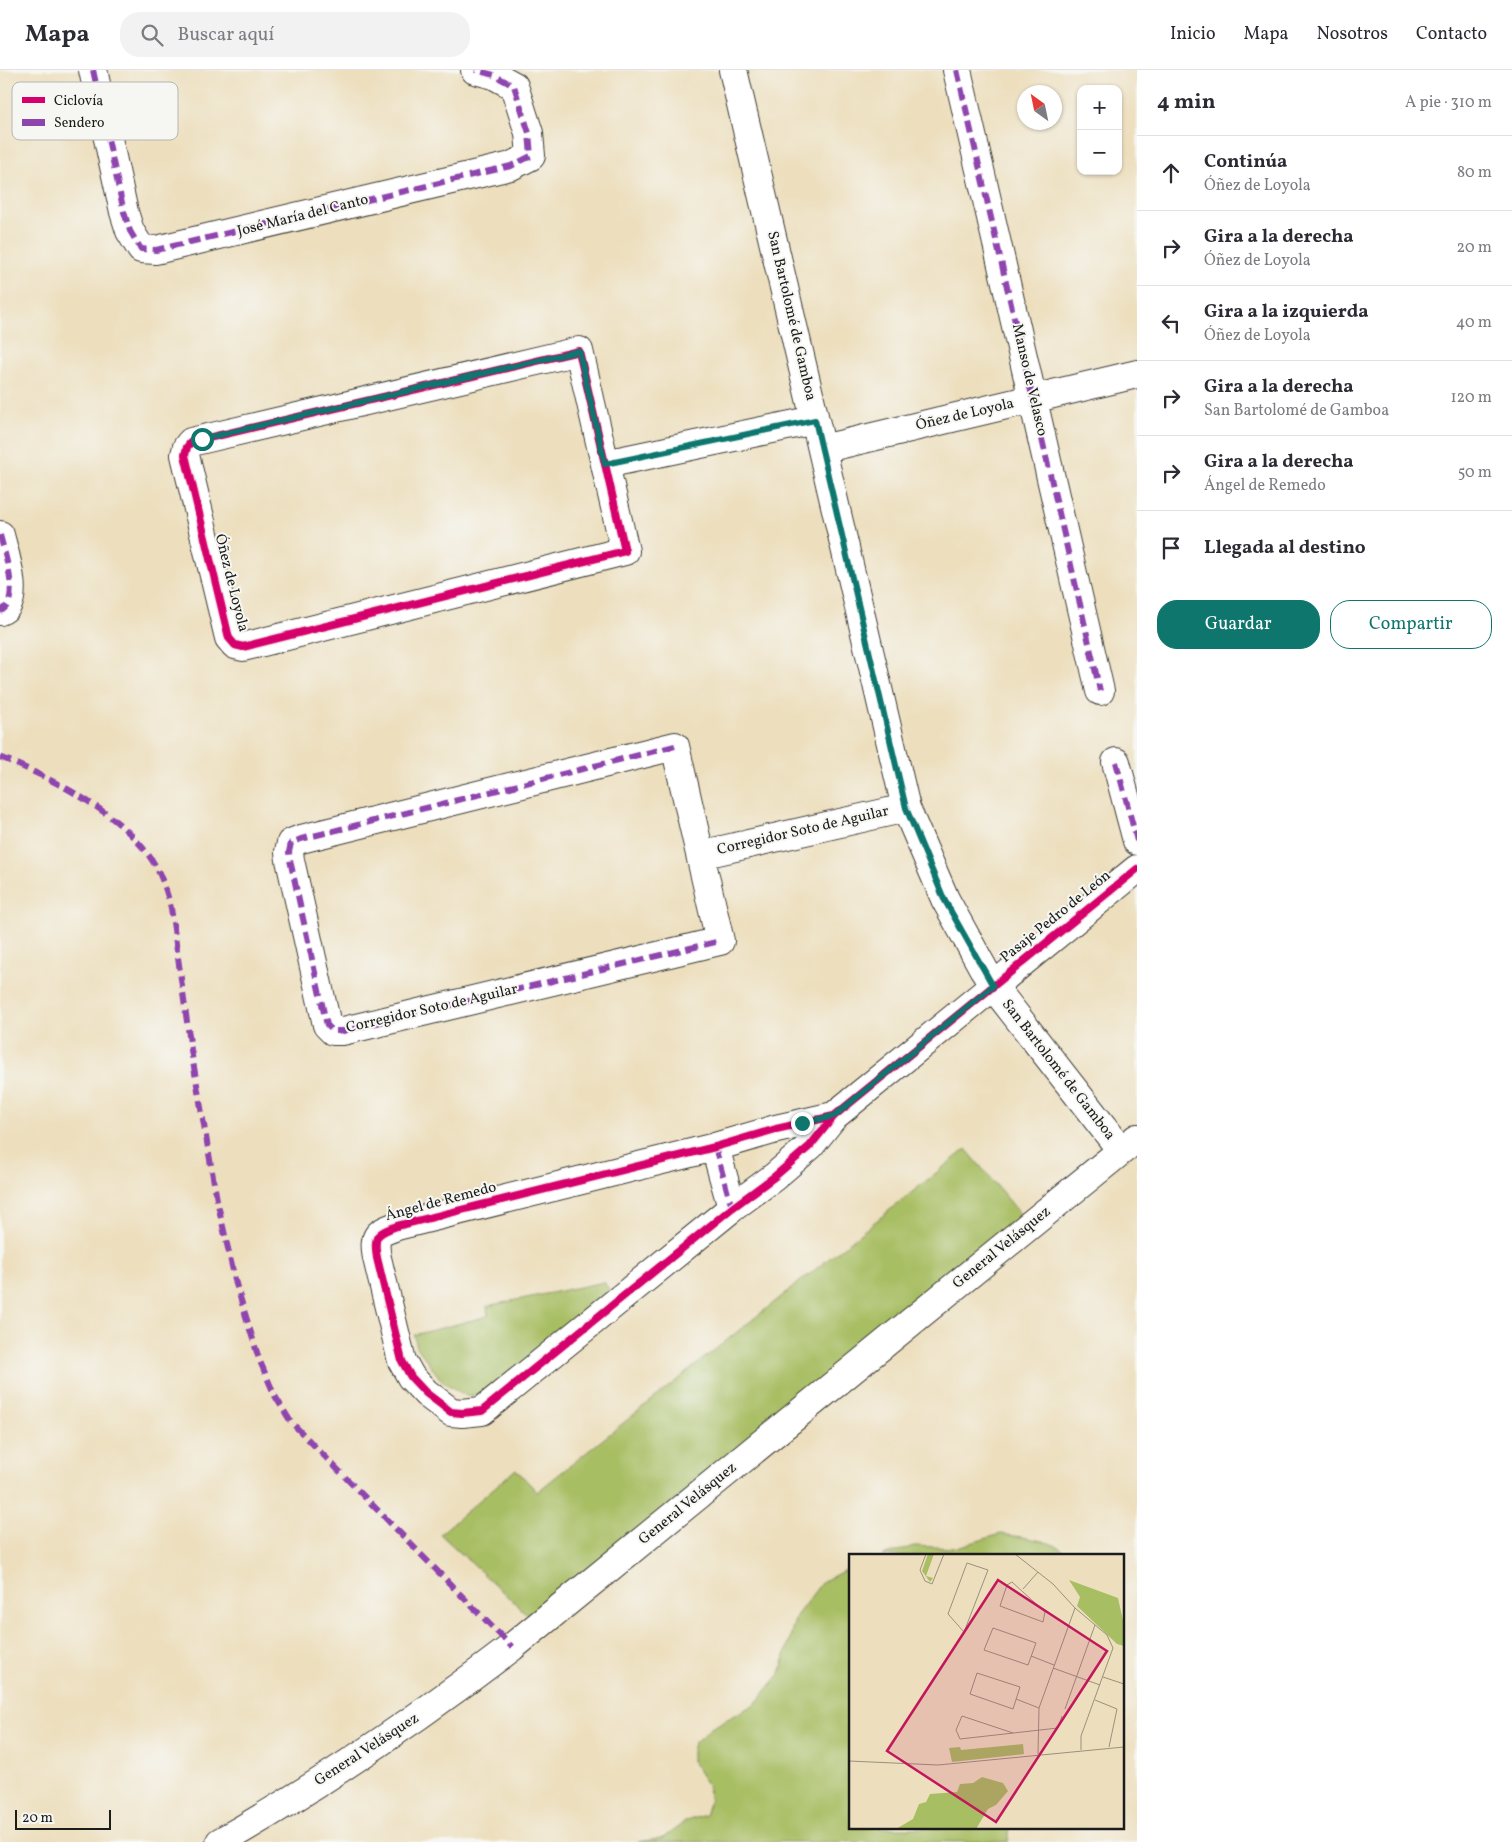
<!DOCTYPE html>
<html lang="es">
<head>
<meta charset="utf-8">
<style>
  body { margin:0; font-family:Vollkorn,serif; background:#f2f2f3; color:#2b2b33 }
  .controls { position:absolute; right:15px; top:15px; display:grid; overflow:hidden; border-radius:10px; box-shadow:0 1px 4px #0004 }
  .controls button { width:45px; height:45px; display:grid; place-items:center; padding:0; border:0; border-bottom:1px solid #e1e1e2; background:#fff; color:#2b2b33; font:25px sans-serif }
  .compass { position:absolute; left:1017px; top:15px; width:45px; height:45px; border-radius:50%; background:#fff; box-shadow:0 1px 4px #0004; rotate:327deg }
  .scale { position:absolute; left:15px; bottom:12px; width:96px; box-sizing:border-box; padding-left:5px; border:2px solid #1c1c1c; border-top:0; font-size:14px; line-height:18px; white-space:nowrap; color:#1c1c1c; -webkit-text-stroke:4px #f6f6f2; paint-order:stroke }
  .stop { position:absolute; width:15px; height:15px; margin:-11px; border:4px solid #0f766e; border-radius:50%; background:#fff }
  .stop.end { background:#0f766e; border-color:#fff; box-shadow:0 1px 5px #0008 }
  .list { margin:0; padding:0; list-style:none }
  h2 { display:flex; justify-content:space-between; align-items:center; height:65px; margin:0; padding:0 20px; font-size:21px }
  h2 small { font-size:16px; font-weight:400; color:#7c7c81 }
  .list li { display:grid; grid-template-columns:32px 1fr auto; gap:15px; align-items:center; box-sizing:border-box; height:75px; padding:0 20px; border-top:1px solid #e1e1e2 }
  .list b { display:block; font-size:19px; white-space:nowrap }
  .list p { margin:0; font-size:16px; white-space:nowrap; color:#7c7c81 }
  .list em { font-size:16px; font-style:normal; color:#7c7c81 }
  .actions { display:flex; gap:10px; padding:15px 20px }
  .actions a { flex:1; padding:11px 0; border:1px solid #0f766e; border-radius:20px; text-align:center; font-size:18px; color:#0f766e }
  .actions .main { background:#0f766e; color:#fff }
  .icon { flex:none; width:28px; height:28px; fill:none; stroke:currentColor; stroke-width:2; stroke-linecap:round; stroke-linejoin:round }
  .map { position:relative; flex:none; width:1137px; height:1772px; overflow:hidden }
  header { display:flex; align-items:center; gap:30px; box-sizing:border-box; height:70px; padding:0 25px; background:#fff; border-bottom:1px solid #e1e1e2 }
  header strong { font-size:24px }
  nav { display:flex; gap:28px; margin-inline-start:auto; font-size:18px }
  .search { width:350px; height:45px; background:#f2f2f3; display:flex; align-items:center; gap:12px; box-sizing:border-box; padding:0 18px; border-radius:20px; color:#7c7c81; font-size:19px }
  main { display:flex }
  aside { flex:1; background:#fff }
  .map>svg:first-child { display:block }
  .green { fill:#a8be63; stroke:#626d40 }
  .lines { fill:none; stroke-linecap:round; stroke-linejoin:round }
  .minor-casing { stroke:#3b3934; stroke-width:30 }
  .minor { stroke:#fff; stroke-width:28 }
  .quiet { stroke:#8e44ad; stroke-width:6; stroke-dasharray:12 6; stroke-linecap:butt }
  .cycleway-casing { stroke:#f6f6f2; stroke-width:11 }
  .cycleway { stroke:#d6006c; stroke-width:8 }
  .route { stroke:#0f766e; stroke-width:6 }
  .labels { text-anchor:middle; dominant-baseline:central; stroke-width:4; stroke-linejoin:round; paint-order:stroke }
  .street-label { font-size:15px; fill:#1c1c1c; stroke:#f6f6f2 }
  .inset-road { fill:none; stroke:#99917d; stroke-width:1 }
  .view { fill:#c2185b; fill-opacity:0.15; stroke:#c2185b; stroke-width:2.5 }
  .inset-edge { fill:none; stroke:#1c1c1c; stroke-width:2.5 }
  .key { fill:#f6f6f2; stroke:#b5b5b2; stroke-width:1 }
  .key-label { font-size:14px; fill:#1c1c1c }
</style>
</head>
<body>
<header>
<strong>Mapa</strong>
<div class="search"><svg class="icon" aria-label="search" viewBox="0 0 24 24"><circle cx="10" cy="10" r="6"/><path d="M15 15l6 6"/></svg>Buscar aquí</div>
<nav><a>Inicio</a><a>Mapa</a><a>Nosotros</a><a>Contacto</a></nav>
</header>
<main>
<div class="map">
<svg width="1137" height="1772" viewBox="0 0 1137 1772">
  <rect width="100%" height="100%" fill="#f6f6f2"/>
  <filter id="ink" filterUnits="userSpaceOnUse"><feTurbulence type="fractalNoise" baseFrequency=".02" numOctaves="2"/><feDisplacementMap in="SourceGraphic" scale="10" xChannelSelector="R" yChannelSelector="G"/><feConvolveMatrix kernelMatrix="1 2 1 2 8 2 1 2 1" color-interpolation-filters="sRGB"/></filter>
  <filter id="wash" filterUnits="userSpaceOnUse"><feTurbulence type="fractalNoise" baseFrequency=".0096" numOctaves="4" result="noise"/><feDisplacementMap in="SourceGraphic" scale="20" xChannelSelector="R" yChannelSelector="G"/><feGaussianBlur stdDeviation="1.12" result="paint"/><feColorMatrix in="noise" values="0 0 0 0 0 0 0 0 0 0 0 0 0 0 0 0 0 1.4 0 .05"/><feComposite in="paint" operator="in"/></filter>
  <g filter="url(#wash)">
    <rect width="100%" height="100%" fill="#eddfbe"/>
    <!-- green -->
    <path class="green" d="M966 1079 1023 1147 531 1548 440 1464 516 1399 537 1422Z
      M604 1212 610 1221 492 1318 468 1327 442 1311 417 1277 414 1265 488 1246 487 1236Z
      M1001 1464C1024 1468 1054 1469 1071 1486H882L914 1476 954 1478Z
      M851 1497V1758H1010L1008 1772H638L663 1768 686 1751 705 1745 710 1731 708 1717 692 1691V1681L694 1673 711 1658 755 1634 780 1604 796 1546 822 1512Z"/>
  </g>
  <g filter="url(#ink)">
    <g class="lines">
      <!-- minor casing -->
      <g class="minor-casing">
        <path id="minor" d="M93 0 124 142 130 161 141 179 156 180 511 96 531 86 529 63 514 16 494 5 475 0
          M733 0 906 738 945 829 993 916 1121 1080
          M957 0 1100 621
          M579 281 625 481 243 577 235 575 229 568 185 385 187 377 191 372Z
          M822 379 1137 304
          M605 394 815 350
          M0 465C4 482 22 533 0 541
          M675 676 720 871 343 961H333L327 955 290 790 289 782 291 773 301 769Z
          M1116 692 1137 771
          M700 785 906 738
          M834 1046 776 1059 715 1077 397 1156C377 1163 373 1165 377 1188L402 1291 411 1307 426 1323 451 1342 462 1343 482 1341 732 1138 774 1107 810 1076 834 1046 1137 799
          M715 1077 732 1138
          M220 1772C322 1714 419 1648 512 1577L1137 1068"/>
      </g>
      <!-- minor -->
      <use href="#minor" class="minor"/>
      <!-- quiet -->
      <path class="quiet" d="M93 0 124 142 130 161 141 179 156 180 511 96 531 86 529 63 514 16 494 5 475 0
        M957 0 1100 621
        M0 465C4 482 22 533 0 541
        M675 676 301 769 291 773 289 782 290 790 324 943 327 955 333 961H343L720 871
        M0 687C53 709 125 744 155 795 163 809 167 823 171 838L191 980 217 1130 236 1214 259 1289 275 1326 291 1352 512 1577
        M1116 692 1137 771
        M715 1077 732 1138"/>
      <!-- cycleway casing -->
      <g class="cycleway-casing">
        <path id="cycleway" d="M579 281 625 481 243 577 235 575 229 568 185 385 187 377 191 372Z
          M834 1046 776 1059 715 1077 397 1156C377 1163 373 1165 377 1188L402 1291 411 1307 426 1323 451 1342 462 1343 482 1341 732 1138 774 1107 810 1076 834 1046 1137 799"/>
      </g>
      <!-- cycleway -->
      <use href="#cycleway" class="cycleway"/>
    </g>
  </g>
  <g class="lines" filter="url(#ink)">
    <!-- route -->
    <path class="route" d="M202 369 579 281 605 394 815 350 906 738 944 829 993 916 834 1046 802 1053"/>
  </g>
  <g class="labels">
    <!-- street labels -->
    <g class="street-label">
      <text transform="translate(303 146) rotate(-14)">José María del Canto</text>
      <text transform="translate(791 246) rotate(77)">San Bartolomé de Gamboa</text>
      <text transform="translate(1029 310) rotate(77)">Manso de Velasco</text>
      <text transform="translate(965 345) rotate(-13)">Óñez de Loyola</text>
      <text transform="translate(231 513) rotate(76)">Óñez de Loyola</text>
      <text transform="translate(803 761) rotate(-13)">Corregidor Soto de Aguilar</text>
      <text transform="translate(1056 847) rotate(-39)">Pasaje Pedro de León</text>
      <text transform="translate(432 939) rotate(-13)">Corregidor Soto de Aguilar</text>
      <text transform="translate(1058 1000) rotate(52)">San Bartolomé de Gamboa</text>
      <text transform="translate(441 1132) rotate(-15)">Ángel de Remedo</text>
      <text transform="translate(1002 1178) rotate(-39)">General Velásquez</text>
      <text transform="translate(688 1434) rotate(-39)">General Velásquez</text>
      <text transform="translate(367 1680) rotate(-33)">General Velásquez</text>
    </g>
  </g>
  <!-- overview -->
  <g transform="translate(849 1484)">
    <rect width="275" height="275" fill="#eddfbe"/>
    <path d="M79 0H85L77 22 84 24 81 28 73 17ZM220 26 269 44 275 71V92L268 90 228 52 231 43ZM174 190 175 200 103 208 100 194 111 193 112 196ZM133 223 154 229 159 237 147 251 139 255 127 275H47L64 265 70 250 77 248 81 240 108 238 111 230 124 229Z" fill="#a8be63"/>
    <path class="inset-road" d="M77 0 71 16 76 27 83 30 95 0M166 0 204 30 226 54 190 154 189 200M118 9 139 16 115 78 99 60ZM163 28 196 58 194 68 151 52 158 31ZM174 35 189 18M226 54 258 81 264 94 232 182V196M144 74 187 89 179 111 135 96ZM182 102 205 111M204 114 251 131M128 119 171 133 164 155 121 140ZM254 123 275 130M167 145 190 154M246 146 268 155 260 193M216 155 246 71M164 179 113 162 107 176 111 185 209 174 213 162M0 207 89 211 275 193"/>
    <path class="view" d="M149 26 258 97 147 268 38 197Z"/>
    <rect width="275" height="275" class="inset-edge"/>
  </g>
  <!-- legend -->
  <rect x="12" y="12" width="166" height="58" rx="8" class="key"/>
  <rect x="22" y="27" width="23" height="6" fill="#d6006c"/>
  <rect x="22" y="49" width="23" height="7" fill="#8e44ad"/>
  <g class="key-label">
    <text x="54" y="35">Ciclovía</text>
    <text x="54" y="57">Sendero</text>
  </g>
</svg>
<div class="controls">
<button>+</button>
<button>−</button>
</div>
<svg class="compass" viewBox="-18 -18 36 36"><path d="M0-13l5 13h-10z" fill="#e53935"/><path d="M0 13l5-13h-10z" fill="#7c7c81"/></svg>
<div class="scale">20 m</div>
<div class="stop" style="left:202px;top:369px"></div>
<div class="stop end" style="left:802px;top:1053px"></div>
</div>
<aside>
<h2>4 min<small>A pie · 310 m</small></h2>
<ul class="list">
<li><svg class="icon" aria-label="ahead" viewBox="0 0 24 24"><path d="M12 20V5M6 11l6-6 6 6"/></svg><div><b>Continúa</b><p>Óñez de Loyola</p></div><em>80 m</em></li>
<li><svg class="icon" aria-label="right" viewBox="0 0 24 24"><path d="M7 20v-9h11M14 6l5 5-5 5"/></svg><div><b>Gira a la derecha</b><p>Óñez de Loyola</p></div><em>20 m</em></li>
<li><svg class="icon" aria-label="left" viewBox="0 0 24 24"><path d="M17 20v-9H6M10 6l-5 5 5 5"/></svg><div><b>Gira a la izquierda</b><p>Óñez de Loyola</p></div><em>40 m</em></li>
<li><svg class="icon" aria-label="right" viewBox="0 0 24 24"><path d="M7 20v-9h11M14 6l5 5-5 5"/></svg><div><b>Gira a la derecha</b><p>San Bartolomé de Gamboa</p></div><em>120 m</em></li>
<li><svg class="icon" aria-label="right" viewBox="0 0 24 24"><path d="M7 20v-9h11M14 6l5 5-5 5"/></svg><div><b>Gira a la derecha</b><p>Ángel de Remedo</p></div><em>50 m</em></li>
<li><svg class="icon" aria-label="arrive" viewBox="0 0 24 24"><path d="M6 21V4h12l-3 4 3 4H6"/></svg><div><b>Llegada al destino</b></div></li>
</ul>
<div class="actions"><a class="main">Guardar</a><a>Compartir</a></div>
</aside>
</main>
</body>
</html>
